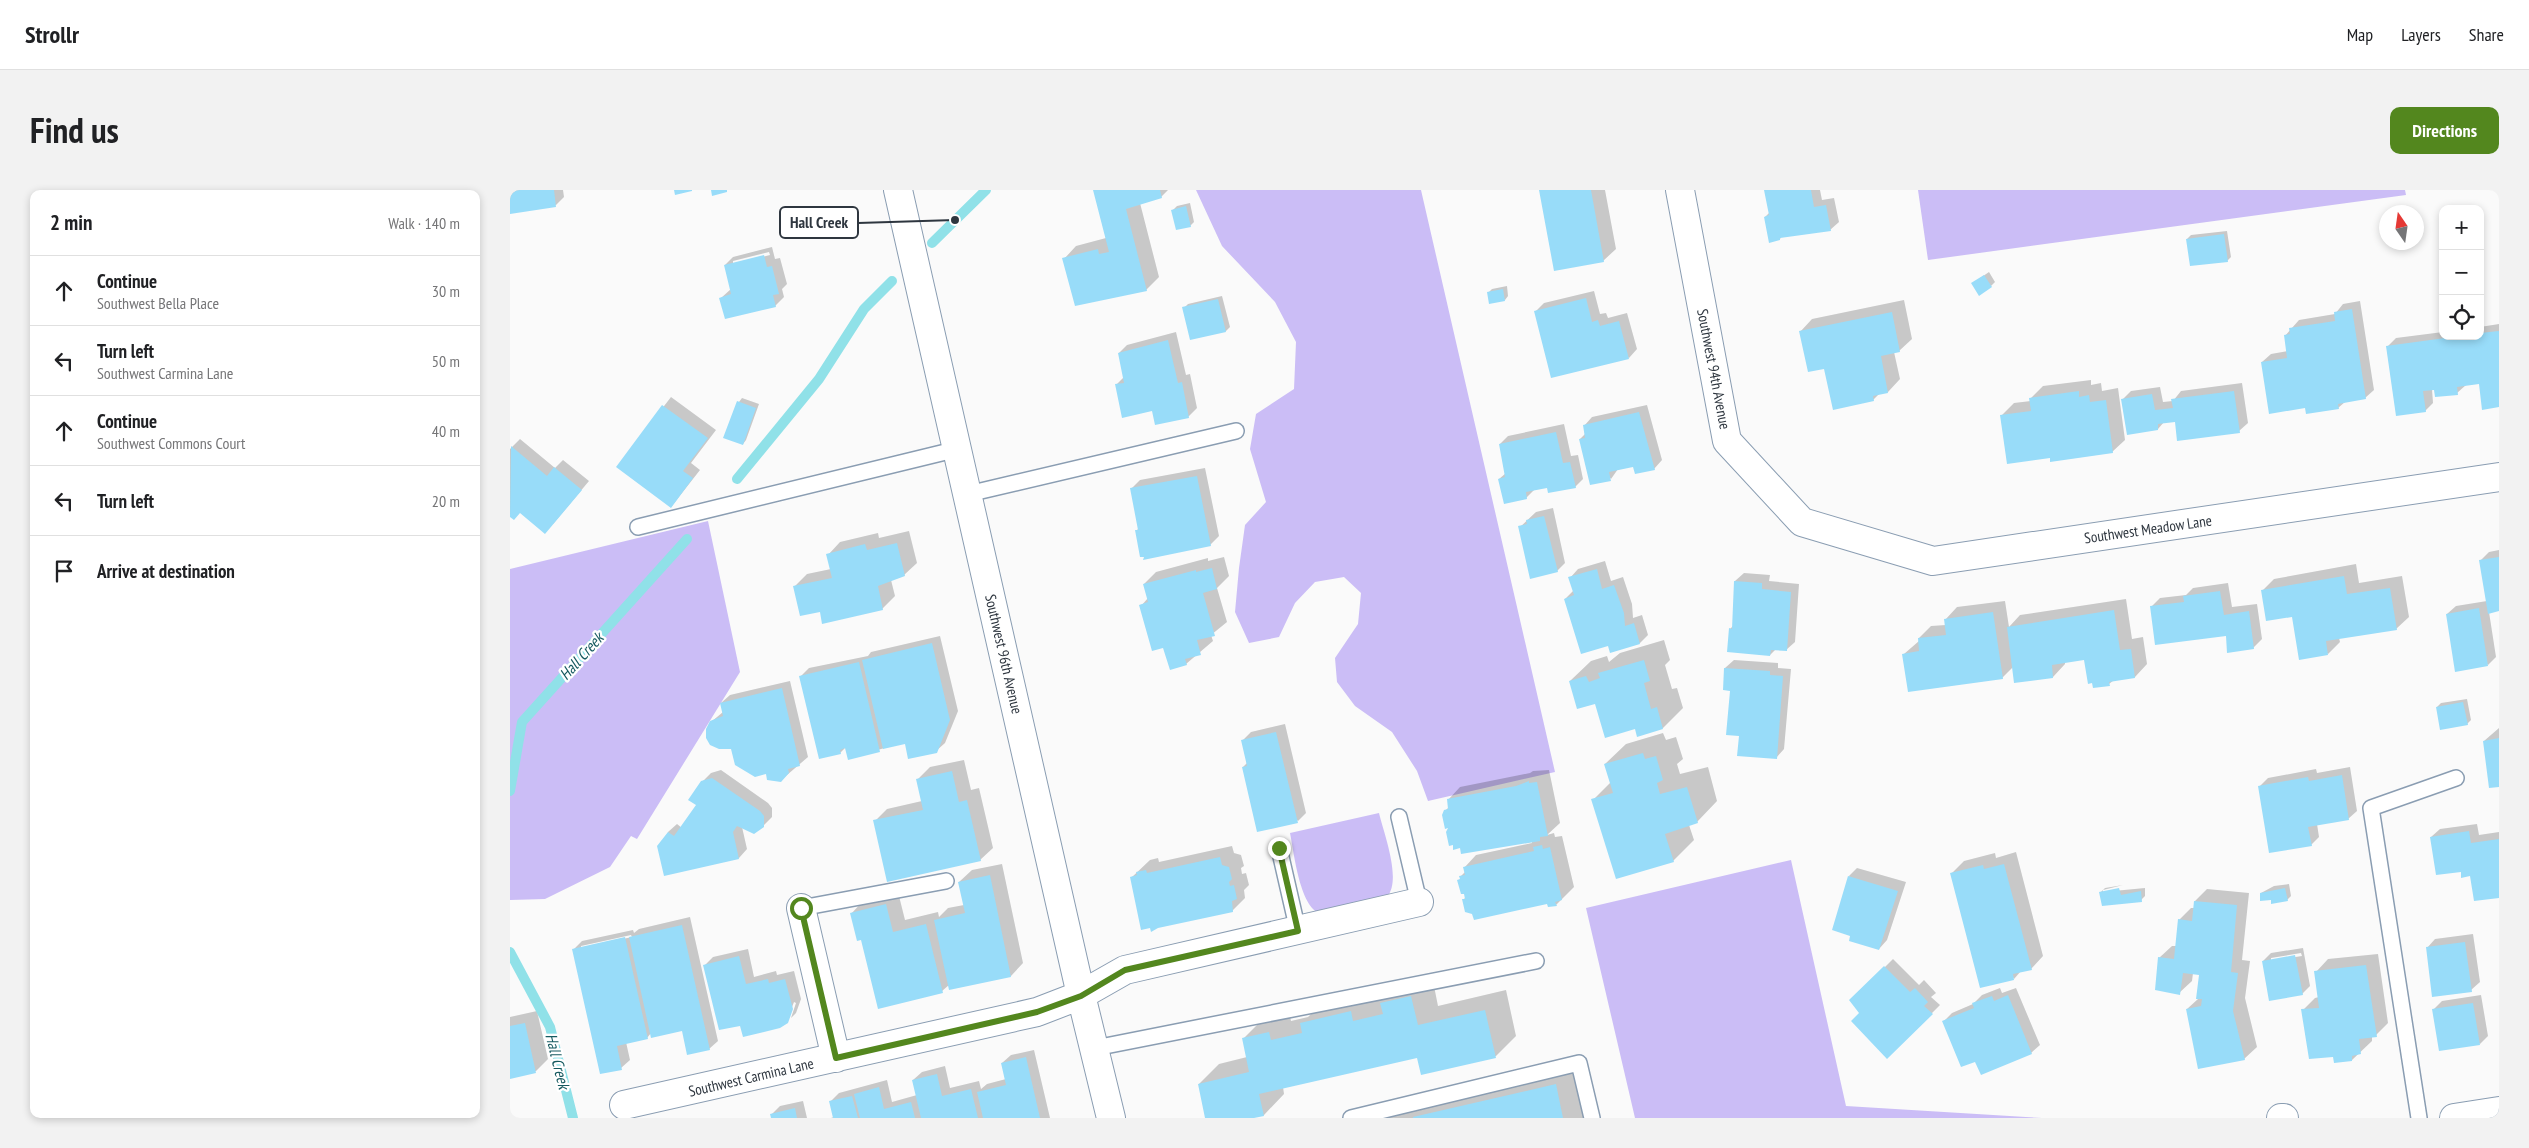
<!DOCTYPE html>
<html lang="en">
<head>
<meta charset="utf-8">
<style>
  body { margin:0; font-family:"PT Sans Narrow",sans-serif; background:#f2f2f2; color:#202124 }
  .controls { position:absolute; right:15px; top:15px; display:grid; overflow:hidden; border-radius:10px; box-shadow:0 2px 8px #0003 }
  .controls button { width:45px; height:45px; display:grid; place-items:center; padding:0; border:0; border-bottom:1px solid #e0e0e0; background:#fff; color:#202124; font:25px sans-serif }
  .compass { position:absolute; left:1869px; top:15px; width:45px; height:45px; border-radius:50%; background:#fff; box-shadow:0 2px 8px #0003; rotate:347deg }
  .stop { position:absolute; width:15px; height:15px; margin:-11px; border:4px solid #53871e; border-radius:50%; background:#fff }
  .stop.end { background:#53871e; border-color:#fff; box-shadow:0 1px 5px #0008 }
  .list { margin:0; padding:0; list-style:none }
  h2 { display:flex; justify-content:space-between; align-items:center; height:65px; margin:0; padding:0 20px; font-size:21px }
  h2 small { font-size:16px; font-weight:400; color:#757577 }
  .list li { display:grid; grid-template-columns:32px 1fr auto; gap:15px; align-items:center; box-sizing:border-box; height:70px; padding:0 20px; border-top:1px solid #e0e0e0 }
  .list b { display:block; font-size:19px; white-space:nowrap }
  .list p { margin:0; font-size:16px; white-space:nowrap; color:#757577 }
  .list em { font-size:16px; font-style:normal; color:#757577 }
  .icon { flex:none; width:28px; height:28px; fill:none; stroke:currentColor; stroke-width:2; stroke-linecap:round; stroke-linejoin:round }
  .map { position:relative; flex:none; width:1989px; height:928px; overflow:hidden; border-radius:10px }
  header { display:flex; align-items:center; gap:30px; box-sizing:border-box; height:70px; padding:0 25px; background:#fff; border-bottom:1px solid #e0e0e0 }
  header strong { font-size:24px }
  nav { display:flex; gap:28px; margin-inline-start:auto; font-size:18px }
  .intro { display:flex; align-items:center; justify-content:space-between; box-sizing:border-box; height:120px; padding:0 30px }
  h1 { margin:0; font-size:35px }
  .button { padding:12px 22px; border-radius:10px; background:#53871e; color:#fff; font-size:18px; font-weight:700 }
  main { display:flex; gap:30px; padding:0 30px }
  aside { flex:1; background:#fff; border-radius:10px; box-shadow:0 2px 8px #0003 }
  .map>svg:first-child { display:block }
  .forest { fill:#cbbdf6 }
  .shadow { fill:#0003; fill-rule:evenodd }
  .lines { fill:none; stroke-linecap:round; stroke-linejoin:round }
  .stream { stroke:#90e1e8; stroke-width:10 }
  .building { fill:#98dcf9 }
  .service-casing { stroke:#8a9db2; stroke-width:18 }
  .minor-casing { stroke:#8a9db2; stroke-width:30 }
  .service { stroke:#fff; stroke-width:15 }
  .minor { stroke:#fff; stroke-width:28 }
  .route { stroke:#53871e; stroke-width:6 }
  .labels { text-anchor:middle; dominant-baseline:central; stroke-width:4.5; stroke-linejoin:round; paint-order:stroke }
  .street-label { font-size:15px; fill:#2e363f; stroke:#fff }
  .water-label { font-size:16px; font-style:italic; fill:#165a60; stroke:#fff }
  .leader { fill:none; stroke:#2e363f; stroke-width:2 }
  .callout-dot { fill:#2e363f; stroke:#fff; stroke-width:2 }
  .callout { fill:#fff; stroke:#2e363f; stroke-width:2 }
  .callout-label { font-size:16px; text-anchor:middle; font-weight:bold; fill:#2e363f }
</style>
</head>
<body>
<header>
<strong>Strollr</strong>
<nav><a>Map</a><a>Layers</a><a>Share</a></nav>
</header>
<div class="intro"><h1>Find us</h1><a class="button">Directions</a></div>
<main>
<aside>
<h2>2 min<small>Walk · 140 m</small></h2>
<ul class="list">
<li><svg class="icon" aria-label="ahead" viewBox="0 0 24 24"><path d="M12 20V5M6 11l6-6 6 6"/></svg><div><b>Continue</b><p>Southwest Bella Place</p></div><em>30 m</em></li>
<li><svg class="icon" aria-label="left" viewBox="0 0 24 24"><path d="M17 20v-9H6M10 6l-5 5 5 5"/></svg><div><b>Turn left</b><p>Southwest Carmina Lane</p></div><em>50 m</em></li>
<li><svg class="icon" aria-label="ahead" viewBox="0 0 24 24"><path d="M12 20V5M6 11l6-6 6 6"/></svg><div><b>Continue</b><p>Southwest Commons Court</p></div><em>40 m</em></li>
<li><svg class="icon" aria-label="left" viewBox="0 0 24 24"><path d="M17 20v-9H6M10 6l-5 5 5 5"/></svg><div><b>Turn left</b></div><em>20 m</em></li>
<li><svg class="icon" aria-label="arrive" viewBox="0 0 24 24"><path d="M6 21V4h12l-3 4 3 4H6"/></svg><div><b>Arrive at destination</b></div></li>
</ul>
</aside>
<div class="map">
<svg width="1989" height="928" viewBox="0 0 1989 928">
  <rect width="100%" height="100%" fill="#fafafa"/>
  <!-- forest -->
  <path class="forest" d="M686 0H911L1045 582 918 611 907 581 882 542 845 516 827 492 825 468 848 434 851 403 834 387 805 392 785 413 769 447 739 453 725 422 729 378 735 335 756 312 740 259 746 224 784 199 786 152 765 112 712 56Z
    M1408 0H1895L1896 5 1418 70Z
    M198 331 230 482 127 649 121 646 100 677 35 709 0 710V379Z
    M869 623C874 644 892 690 877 707 864 710 823 724 813 724 790 722 784 662 780 643Z
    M1281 670 1336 916 1532 928H1125L1076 718Z"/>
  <!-- shadow -->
  <path class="shadow" d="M0 0H53L54 7 46 15 0 22Z
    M584 0H658L651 7 630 13 649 87 636 100 554 69 566 56 596 48Z
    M1030 0H1095L1106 59 1093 71Z
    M1256 0H1310L1312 10 1324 8 1329 32 1320 40 1272 46 1270 49 1255 27 1260 22Z
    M680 13 684 32 680 36 663 20 667 16Z
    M1717 41 1721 67 1717 71 1677 49 1681 45Z
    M262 57 265 69 270 68 277 94 272 99 274 107 265 116 211 108 221 99 215 75 223 67ZM259 62 260 65 223 74V71Z
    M1479 82 1485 92 1481 96 1463 93Z
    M997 96 998 106 995 110 978 103 982 99Z
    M1084 101 1090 124 1096 123 1098 128 1117 123 1127 159 1119 168 1026 121 1034 113Z
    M712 106 720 137 716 141 681 149 674 118 678 114Z
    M1394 110 1402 149 1389 161 1384 162 1390 189 1378 202 1370 203 1363 210 1315 178 1290 142 1302 129Z
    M1850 111 1864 200 1855 208 1835 212 1828 218 1796 217 1752 172 1761 164 1778 161 1775 146 1789 130 1825 124 1833 114Z
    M1989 134V216L1970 193 1956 195 1947 203 1922 199 1923 213 1915 221 1877 157 1886 148 1933 142V146H1970V137Z
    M666 142 676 185 680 184 687 218 678 227 606 195 614 187 609 163 617 155Z
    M1581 190V195L1591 193 1592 201 1608 198 1615 250 1602 262 1541 267 1491 226 1504 213 1521 211V208L1533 196Z
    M1732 193 1738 233 1729 241 1666 230 1654 232 1648 239 1613 209 1621 201 1650 197 1653 212 1663 211 1671 201Z
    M161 207 206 240 181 273 190 280 161 317 108 276Z
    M232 208 249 214 236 250 233 254 229 212Z
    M1137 215 1152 270 1144 279 1124 275 1108 279 1101 289 1070 249 1075 244 1074 236 1082 227Z
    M1054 234 1061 266 1068 265 1073 289 1065 297 1038 296 1025 299 1016 308 989 289 996 283 990 254 998 246Z
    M10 249 45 278 53 270 79 291 43 334 10 321 4 328 0 325V259Z
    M695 278 709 346 700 355 626 341 629 338 622 298 630 290Z
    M1043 318 1055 373 1047 381 1010 337 1026 322Z
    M399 341 407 373 394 385 381 390 385 406 372 419 311 420 285 396 297 384 321 379 318 365 330 352 368 343 369 348Z
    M1989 360V420L1979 422 1986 467 1978 475 1937 424 1946 416 1977 411 1971 370 1979 362Z
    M714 367 719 386 707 398 717 432 701 445 703 451 676 474 654 456 631 416 638 408 634 394 646 382 698 368V371Z
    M1095 371 1101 391 1113 387 1122 414 1123 428 1132 425 1138 445 1130 453 1101 462 1099 455 1055 409 1064 400 1060 388 1068 379Z
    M1846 374 1849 393 1892 386 1899 427 1886 439 1829 448 1830 452 1818 464 1783 426 1752 401 1764 389Z
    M1234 383 1260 385 1259 391 1289 394 1285 452 1276 460 1266 459 1260 465 1220 439 1224 435 1225 391Z
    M1718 393 1722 417 1747 414 1752 449 1743 458 1717 444 1641 417 1650 408 1676 405 1683 398Z
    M1616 409 1622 449 1633 447 1637 474 1625 487 1604 490 1599 494 1575 469 1555 472V474L1543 487 1503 477 1492 488 1394 464 1409 451V448L1421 436 1436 435 1435 430 1447 417 1495 411 1499 437 1510 425Z
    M430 446 448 521 435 553 426 561 396 552 339 568 336 557 330 563 291 486 299 478 358 466 361 462Z
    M1154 450 1160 470 1155 475 1162 499 1167 498 1173 518 1153 538H1126L1085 513 1060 491 1081 471 1097 466 1099 472 1110 463Z
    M1224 470 1268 473V478L1281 479 1274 559 1266 568 1230 545 1221 500 1214 499 1215 478Z
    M280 491 298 567 270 591 222 557 201 532 213 522 211 513 220 505Z
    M1957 509 1961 530 1957 534 1927 517 1931 513Z
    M775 534 796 623 788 631 733 577 737 573 732 551 741 542Z
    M1989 538V595L1974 551Z
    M1153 543 1156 550 1166 547 1173 569 1167 574 1170 584 1198 577 1207 611 1187 632 1179 635 1184 650 1163 671 1083 610 1101 592 1095 574 1116 554Z
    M454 570 461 600 469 598 483 658 470 670 365 631 377 619 412 611 408 589 420 577Z
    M1840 577 1847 621 1838 629 1807 634 1809 647 1801 655 1750 596 1758 588 1806 579 1807 583Z
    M211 580 258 613 262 618V627L253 636 232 637 237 659 229 668 155 685 158 642 167 634 172 638 188 614 192 592 201 583Z
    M1039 580 1050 633 1037 645 1044 643 1045 647 1052 646 1064 697 1046 715 1038 712 963 723 953 710 956 707 951 686 955 682 954 678 966 665 1022 653V651L941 637 935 621 939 617 938 610 950 597 1020 583 1023 581Z
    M1967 634 1969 645 1989 642V706L1961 685 1952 681 1921 647 1930 639Z
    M722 656 724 663 731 665 734 676 731 678 732 684 736 683 739 695 734 700 735 708 722 721 621 688 640 670 648 668 649 672Z
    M1506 662 1533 766 1521 779 1511 781 1504 789 1442 683 1454 671 1485 663 1486 668Z
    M492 674 513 773 501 786 439 795 432 801 352 748 341 724 353 711 388 702 395 730 428 722 429 727 438 718 454 715 449 692 462 680Z
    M1347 678 1396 692 1377 750 1369 759 1339 686Z
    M1779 694 1781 706 1777 710 1762 709 1751 703 1764 696Z
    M1613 695 1593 700V702L1635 698V706L1631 710 1591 702 1595 698Z
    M1697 699 1739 703 1732 770 1740 771 1735 808 1747 857 1734 869 1677 819 1688 809 1690 784 1683 783 1682 791 1669 803 1649 768 1662 756H1667L1669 730 1681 718H1684L1685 711Z
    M180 727 208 851 199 859 173 840 141 843 137 848 116 852 120 870 111 878 63 760 72 751 123 740 124 743 129 739ZM121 745 122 747 71 758V756Z
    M1963 744 1970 792 1961 800 1917 758 1925 749Z
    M1793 758 1800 796 1792 804 1753 771 1761 763ZM1791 763 1792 766 1761 771V768Z
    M238 759 244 787 266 781 267 785 284 781 291 809 286 823 281 828 286 813 284 812 277 830 230 834 194 776 203 767Z
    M1868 764 1878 833 1866 845 1862 846V851L1842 870 1824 866 1793 820 1805 808 1809 807 1806 782 1818 769Z
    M1383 769 1409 795 1414 790 1426 803 1421 807 1430 815 1377 868 1351 822 1341 811Z
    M922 786 928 816 996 800 1006 846 986 866 912 883 908 866 773 897 774 904 754 925 738 928H696L689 894 709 874 737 867 733 849 754 828 779 822 781 831 798 827 812 813 861 802 863 811 878 808Z
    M1490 798 1492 803 1506 798 1530 855 1521 863 1466 870 1434 831 1442 823 1463 814 1472 805Z
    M1971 805 1978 846 1970 854 1924 819 1932 811Z
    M27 821 38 869 26 881 0 887V827Z
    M524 860 540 928H321L324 927 321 911 329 903 377 890 382 912 407 905 403 890 412 882 435 876 440 898 469 891 471 899 477 894 496 889 492 873 501 865Z
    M1066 875 1078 928H835Z
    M293 911 297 928H262V924L270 916Z"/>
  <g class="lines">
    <!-- stream -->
    <path class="stream" d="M422 53 476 0
      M227 289 309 189 354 119 382 91
      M0 601 12 532 177 349
      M0 762 40 837 63 928"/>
  </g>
  <!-- building -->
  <path class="building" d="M0 0H44L46 17 0 24Z
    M164 0H182V1L165 5Z
    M201 0H217V2L202 6Z
    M583 0H650L652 8 616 19 637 101 565 116 552 68 588 59 589 64 599 62Z
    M1029 0H1081L1094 72 1044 81Z
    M1254 0H1301L1304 17 1316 15 1321 41 1270 48V50L1259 53 1254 27 1259 25Z
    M676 16 681 37 666 40 661 20Z
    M1714 44 1718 72 1680 76 1676 49Z
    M254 65 257 77 262 76 269 104 263 105 266 117 215 129 209 108 221 104 214 75Z
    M1474 85 1482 97 1469 106 1461 93Z
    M993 99 995 111 979 114 977 102Z
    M1076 108 1082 132 1088 130 1090 136 1109 131 1119 169 1041 188 1024 121Z
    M708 109 716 142 680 150 672 117Z
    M1842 119 1856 209 1828 214 1829 219 1796 224 1795 218 1759 224 1751 172 1777 168 1774 145 1780 144 1779 138 1825 131 1824 122Z
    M1382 122 1390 162 1371 166 1378 203 1363 206 1364 211 1323 220 1314 179 1298 182 1289 141Z
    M1989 141V217L1972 220 1969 194 1947 197 1948 205 1925 207 1924 200 1913 201 1916 222 1886 226 1876 156 1950 146H1970V143Z
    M658 150 668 193 672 192 679 228 645 235 642 221 612 228 605 194 614 193 608 163Z
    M1569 201V207L1579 205 1580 212 1596 210 1603 263 1540 272V268L1497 274 1490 225 1521 221 1519 208Z
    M1724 201 1730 243 1667 251 1665 232 1648 234V240L1617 245 1611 209 1642 204 1645 220 1663 218 1661 209Z
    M227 211 246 218 233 255 213 248Z
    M152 215 198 248 173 281 183 288 161 318 106 277Z
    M1129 222 1145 280 1125 284 1123 277 1099 282 1101 291 1080 295 1069 249 1075 248 1073 235Z
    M1046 242 1053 273 1060 272 1066 298 1038 303 1037 298 1016 302 1017 309 994 314 988 289 995 287 989 254Z
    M1 256 37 286 44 277 72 300 35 344 10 323 4 330 0 327Z
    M687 286 701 356 633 370 634 367H630L625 340H628L620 298Z
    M1034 326 1048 382 1020 389 1008 336 1017 334 1016 330Z
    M387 353 395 386 368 396 373 420 312 434 310 422 290 426 283 396 322 388 316 364 355 354 357 360Z
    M1989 367V421L1978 424 1969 370Z
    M702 378 707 399 693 403 705 446 687 450 691 465 675 469 677 475 660 480 653 458 642 461 629 415 638 412 633 394 686 380V382Z
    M1087 379 1092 399 1104 395 1114 423 1115 436 1124 433 1130 454 1100 463 1098 456 1071 464 1054 409 1064 405 1058 387Z
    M1834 386 1837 404 1880 398 1887 440 1816 451 1818 465 1789 470 1782 427 1756 431 1751 400Z
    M1224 391 1252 393V399L1281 402 1277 461 1261 460 1260 466 1217 462 1219 438 1222 439Z
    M1710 401 1714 425 1739 421 1744 459 1717 463 1716 446 1645 455 1640 416 1674 412 1673 406Z
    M1969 418 1978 476 1945 482 1936 424Z
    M1604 420 1610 460 1621 459 1625 488 1599 492 1600 496 1583 498 1582 493 1578 494 1574 470 1542 475 1543 488 1504 493 1497 437Z
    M1483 422 1493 489 1398 502 1392 464 1409 461 1408 448 1436 445 1434 429Z
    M422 453 440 530 427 563 398 569 395 554 373 559 352 470Z
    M1134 470 1140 491 1134 493 1141 519 1147 517 1153 539 1127 547 1125 539 1095 548 1085 514 1067 519 1059 491 1076 486 1079 492 1090 488 1088 483Z
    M349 472 370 562 338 570 335 558 330 560 331 564 309 569 289 486Z
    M1214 478 1260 481V485L1273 486 1267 569 1227 566 1229 546 1216 545 1220 501 1213 500Z
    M272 498 290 576 278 579 279 583 271 592 257 590 256 584 245 587 225 575 221 559H209L200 555 196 548V539L200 531 213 526 210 513Z
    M1953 512 1958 535 1930 540 1926 517Z
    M766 542 788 633 747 642 732 577 737 576 731 550Z
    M1989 548V597L1979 598 1973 551Z
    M1133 563 1135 569 1146 566 1153 590 1147 593 1150 604 1177 597 1188 633 1155 644 1164 672 1106 689 1081 609 1103 603 1094 574Z
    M442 581 449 612 457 610 471 671 377 692 363 630 413 620 406 589Z
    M1832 585 1839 630 1798 637 1802 656 1759 663 1748 596 1798 587 1799 591Z
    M202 588 250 621 254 626V637L244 644 227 636 223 642 229 669 154 686 147 656 158 642 164 646 186 615 178 610 191 591Z
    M1019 591V593L1027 592 1038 646 1030 647V651L951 664 950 658 943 660V655L939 656 936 642 938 638 935 639 932 625 934 620 938 619 937 609 1006 596Z
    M1959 641 1961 653 1989 649V708L1964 711 1960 686 1951 688V682L1926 685 1920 647Z
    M1032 655 1033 659 1040 657 1052 710 1045 712 1047 716 1038 717 1037 714 964 730 962 724 955 722 952 709H955L954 704H951L947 690 950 689 949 686 955 685 953 677 1024 661 1023 657Z
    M710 667 712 675 719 677 722 689 719 692 720 696 724 695 727 709 722 711 723 722 648 738 641 742 640 738 631 740 620 687 627 685 626 682 636 680 637 683Z
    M1494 674 1522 780 1503 784 1504 790 1470 798 1440 683 1473 675 1474 679Z
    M480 685 501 787 439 800 424 730 455 723 448 692Z
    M1338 686 1388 701 1369 760 1339 751 1340 746 1322 740Z
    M1609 698 1611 705 1631 701 1632 712 1592 716 1589 702Z
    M1775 698 1778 711 1761 714V710L1750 711V703Z
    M1684 711 1727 715 1721 782 1728 783 1723 821 1735 870 1688 879 1676 819 1691 816 1692 809H1686L1689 785 1673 783 1670 805 1645 800 1648 767 1664 769 1668 729 1682 731Z
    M376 714 383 742 416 734 433 803 368 819 351 750 347 751 340 723Z
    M172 735 200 860 177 865 172 841 141 848 119 747Z
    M115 747 138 849 107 856 112 880 90 884 62 759Z
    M1955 752 1962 802 1922 807 1916 757Z
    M1785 765 1793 805 1759 811 1752 771Z
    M229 766 236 794 258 789 259 793 275 789 283 819 278 833 270 838 233 847 230 836 209 840 193 775Z
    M1856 775 1867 847 1849 849 1851 864 1842 866V871L1824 873 1823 867 1799 869 1791 819 1809 818 1804 781Z
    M1374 776 1400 802 1405 798 1418 812 1414 816 1423 824 1377 869 1341 831 1349 823 1339 810Z
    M1498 805 1522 864 1471 885 1465 872 1451 877 1432 831 1464 818 1462 813 1482 806 1484 811Z
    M901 806 908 835 975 820 986 868 911 885 907 868 749 904 754 926 744 928H695L688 894 739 882 732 848 759 842 761 850 792 843 790 833 841 821 843 831 873 824 870 813Z
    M1963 813 1970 855 1929 861 1922 819Z
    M15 833 26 883 0 889V836Z
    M516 867 530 928H473L467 902 496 895 491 873Z
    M427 884 432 906 461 899 468 928H411L402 890Z
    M1046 894 1053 928H903V927Z
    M369 897 374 919 401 912 405 928H350L344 904Z
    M342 906 348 928H323L319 911Z
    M285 918 287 928H261L260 924Z"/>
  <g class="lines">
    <!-- service casing -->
    <g class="service-casing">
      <path id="service" d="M458 304 726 241
        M128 337 448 259
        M889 627 909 712
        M769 658 788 741
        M291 718 436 691
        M585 858 1026 771
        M841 928 1069 873 1082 928
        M1909 928 1861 618 1946 588"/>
    </g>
    <!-- minor casing -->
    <g class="minor-casing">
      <path id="minor" d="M388 0 571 805 601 928
        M1170 0 1217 251 1292 332 1423 371 1989 287
        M291 718 326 868
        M114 915 527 822 571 805 615 780 909 712
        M1771 928H1774
        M1944 928 1989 921"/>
    </g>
    <!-- service -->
    <use href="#service" class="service"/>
    <!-- minor -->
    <use href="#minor" class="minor"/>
  </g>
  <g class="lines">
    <!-- route -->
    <path class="route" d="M291 718 326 868 527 822 571 806 615 780 788 741 769 658"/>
  </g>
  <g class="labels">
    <!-- street labels -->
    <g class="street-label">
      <text transform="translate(1204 179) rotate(79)">Southwest 94th Avenue</text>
      <text transform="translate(1638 339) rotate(-8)">Southwest Meadow Lane</text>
      <text transform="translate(494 464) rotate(77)">Southwest 96th Avenue</text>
      <text transform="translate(241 887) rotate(-13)">Southwest Carmina Lane</text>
    </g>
    <!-- water labels -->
    <g class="water-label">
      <text transform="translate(71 466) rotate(-48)">Hall Creek</text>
      <text transform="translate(48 871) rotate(76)">Hall Creek</text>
    </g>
  </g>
  <!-- callouts -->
  <path class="leader" d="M445 30L348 33"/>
  <circle class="callout-dot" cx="445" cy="30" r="5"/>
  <rect class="callout" x="270" y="17" width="78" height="31" rx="5"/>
  <g class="callout-label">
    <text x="309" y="38">Hall Creek</text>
  </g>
</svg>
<div class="controls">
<button>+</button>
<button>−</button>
<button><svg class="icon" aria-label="locate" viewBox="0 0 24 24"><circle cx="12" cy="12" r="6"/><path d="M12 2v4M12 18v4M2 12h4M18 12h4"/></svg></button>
</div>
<svg class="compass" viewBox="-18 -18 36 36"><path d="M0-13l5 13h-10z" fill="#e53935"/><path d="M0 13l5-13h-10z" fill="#757577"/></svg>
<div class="stop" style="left:291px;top:718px"></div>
<div class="stop end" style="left:769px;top:658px"></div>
</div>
</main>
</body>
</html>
